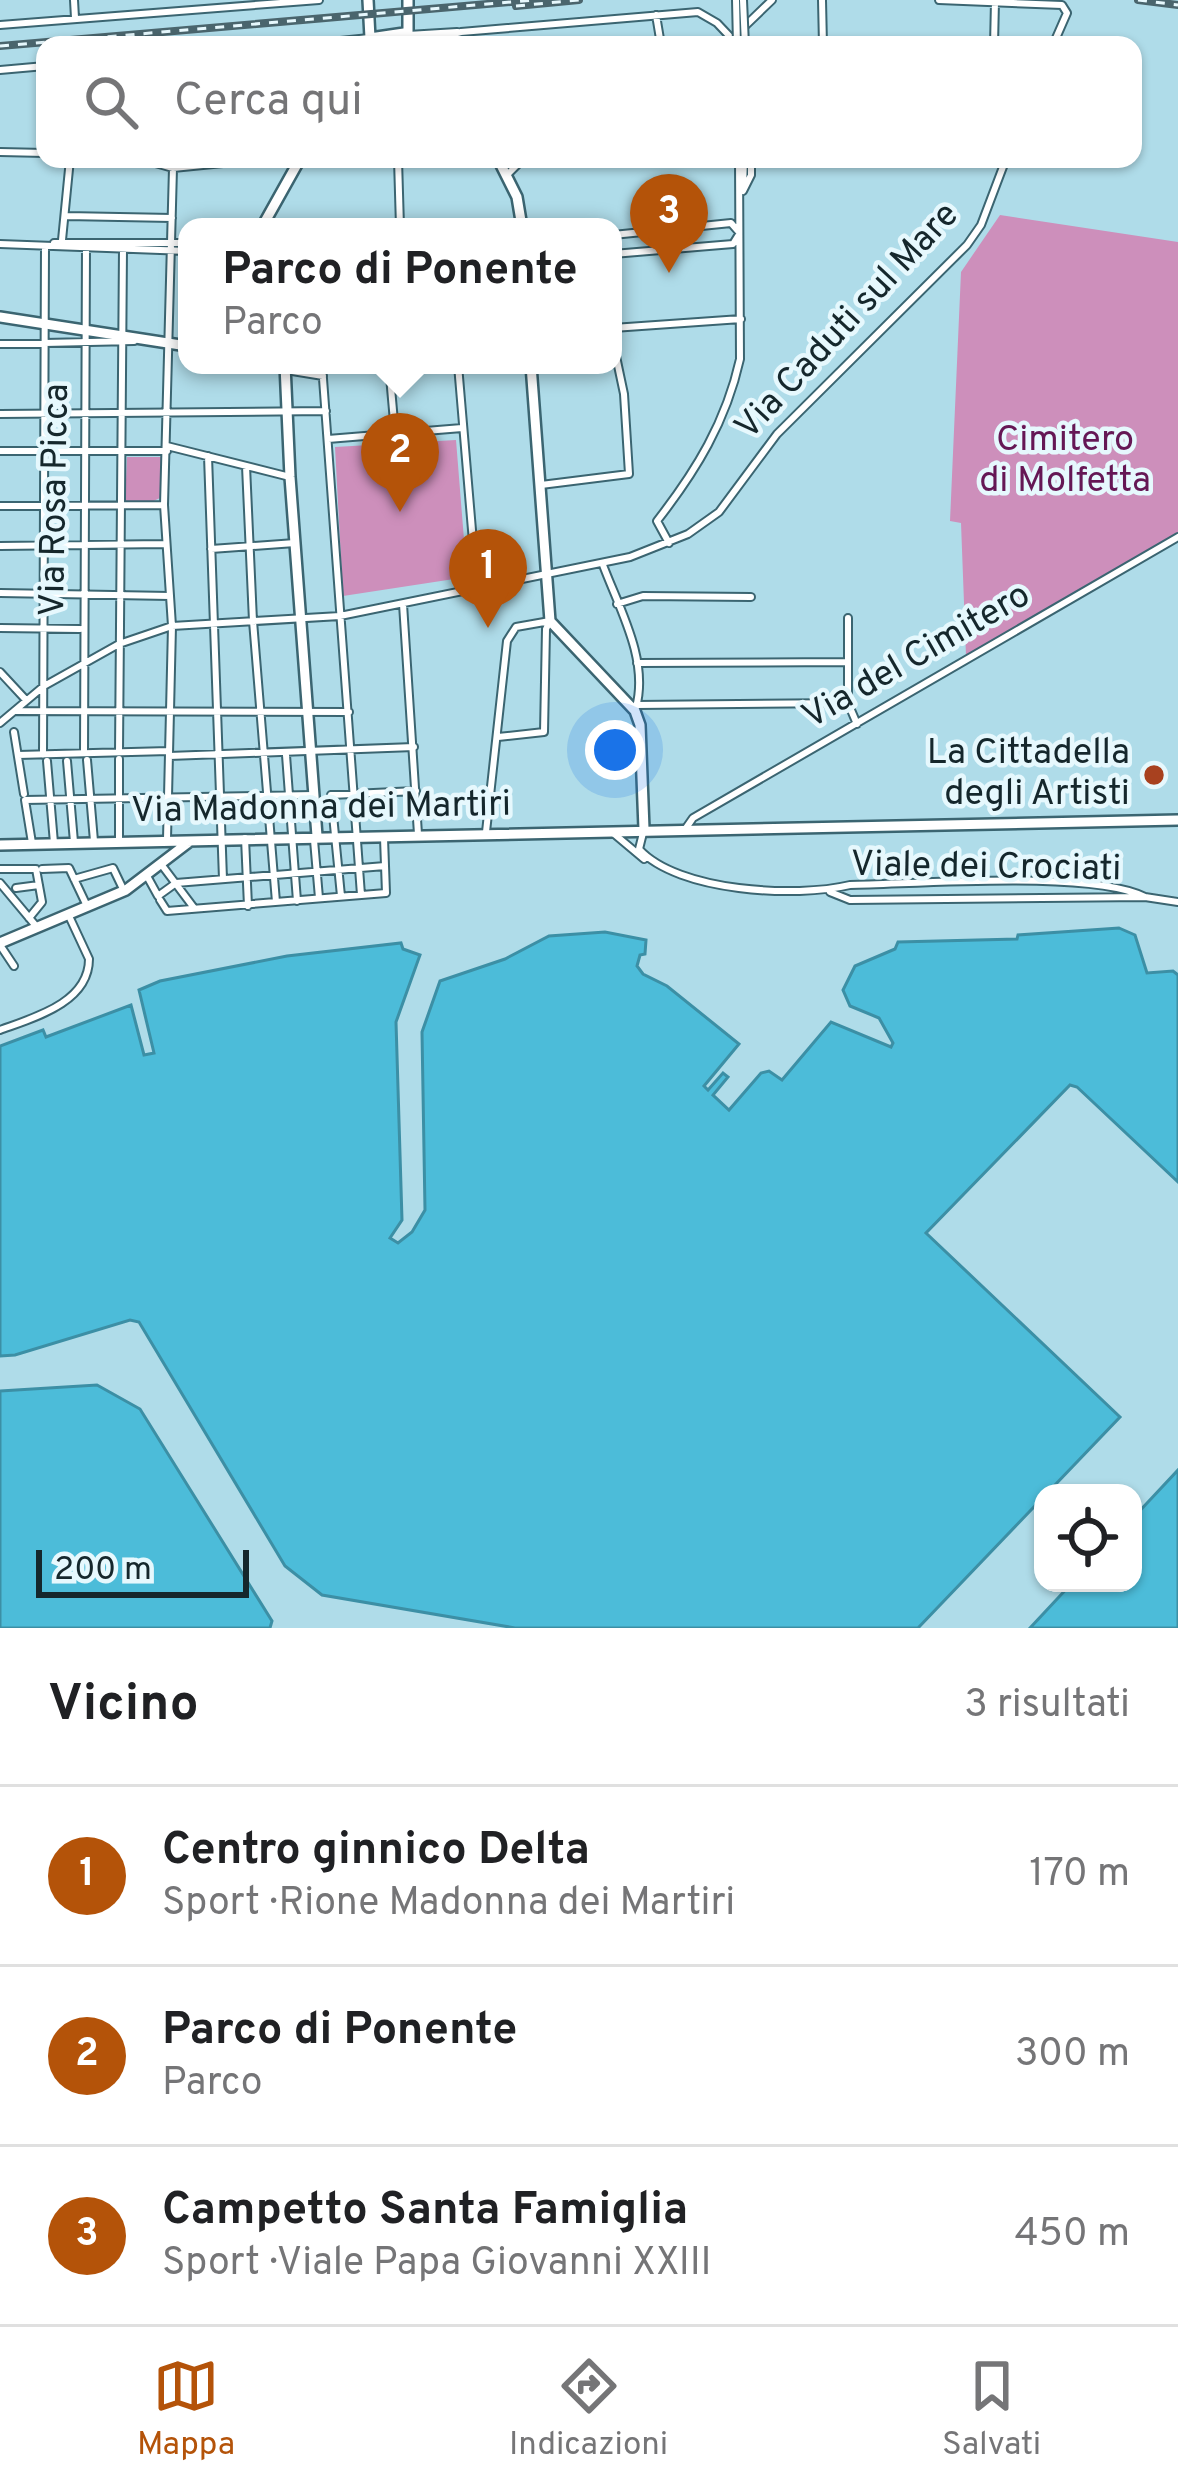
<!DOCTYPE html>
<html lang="it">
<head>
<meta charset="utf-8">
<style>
  body { margin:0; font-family:Overpass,sans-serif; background:#f2f2f2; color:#202124 }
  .controls { position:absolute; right:36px; bottom:36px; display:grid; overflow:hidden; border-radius:24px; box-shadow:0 3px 9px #0004 }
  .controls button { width:108px; height:108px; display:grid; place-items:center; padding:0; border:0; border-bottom:3px solid #e0e0e0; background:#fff; color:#202124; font:60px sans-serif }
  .scale { position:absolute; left:36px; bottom:30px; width:213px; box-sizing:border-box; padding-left:12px; border:6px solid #15272c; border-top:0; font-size:33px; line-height:42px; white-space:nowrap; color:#15272c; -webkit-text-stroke:9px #e6f8fd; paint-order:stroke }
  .you { position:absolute; left:615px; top:750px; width:42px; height:42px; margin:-30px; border:9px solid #fff; border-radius:50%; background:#1a73e8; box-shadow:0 0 0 18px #1a73e833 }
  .badge { display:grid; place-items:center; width:78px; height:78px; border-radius:50%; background:#b45309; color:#fff; font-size:39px; font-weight:700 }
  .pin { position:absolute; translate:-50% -99px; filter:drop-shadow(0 3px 6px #0008) }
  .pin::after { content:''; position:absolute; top:63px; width:42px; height:36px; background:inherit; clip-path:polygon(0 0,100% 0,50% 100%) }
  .popup { position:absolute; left:178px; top:218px; width:444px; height:156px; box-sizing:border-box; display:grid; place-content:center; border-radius:24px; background:#fff; filter:drop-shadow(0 3px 9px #0005); font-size:39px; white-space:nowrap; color:#757577 }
  .popup b { font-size:45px; color:#202124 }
  .popup::after { content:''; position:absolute; left:50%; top:100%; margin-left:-24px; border:24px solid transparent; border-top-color:#fff }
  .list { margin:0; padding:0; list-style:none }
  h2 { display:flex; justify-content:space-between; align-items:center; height:156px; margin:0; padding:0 48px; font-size:51px }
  h2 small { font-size:39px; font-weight:400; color:#757577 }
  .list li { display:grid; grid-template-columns:78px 1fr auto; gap:36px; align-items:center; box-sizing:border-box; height:180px; padding:0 48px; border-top:3px solid #e0e0e0 }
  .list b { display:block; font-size:45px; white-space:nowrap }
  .list p { margin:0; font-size:39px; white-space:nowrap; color:#757577 }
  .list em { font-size:39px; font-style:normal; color:#757577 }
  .icon { flex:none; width:66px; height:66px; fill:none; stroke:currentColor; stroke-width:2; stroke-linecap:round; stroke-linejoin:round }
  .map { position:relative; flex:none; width:1178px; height:1628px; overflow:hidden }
  .search { position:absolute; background:#fff; box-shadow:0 3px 9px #0004; left:36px; right:36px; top:36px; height:132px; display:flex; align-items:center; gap:30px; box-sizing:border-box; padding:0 42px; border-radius:24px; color:#757577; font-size:45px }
  .sheet { height:696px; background:#fff }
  nav { display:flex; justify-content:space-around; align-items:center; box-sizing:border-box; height:168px; border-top:3px solid #e0e0e0; background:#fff; font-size:33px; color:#757577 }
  nav a { display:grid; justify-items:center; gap:6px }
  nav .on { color:#b45309 }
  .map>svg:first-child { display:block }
  .green { fill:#cd8fbb }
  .water { fill:#4cbcd9; stroke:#3c8fa5; stroke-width:3 }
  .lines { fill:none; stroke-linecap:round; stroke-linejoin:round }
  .street-casing { stroke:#3b6571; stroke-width:10 }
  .secondary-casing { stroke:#3b6571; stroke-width:14 }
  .street { stroke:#fff; stroke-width:6 }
  .secondary { stroke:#fff; stroke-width:9 }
  .rail-casing { stroke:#4a656d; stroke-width:8 }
  .rail { stroke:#e6f8fd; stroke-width:3; stroke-dasharray:9; stroke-linecap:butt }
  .street-bridge-casing { stroke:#3b6571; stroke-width:10; stroke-linecap:butt }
  .street-bridge { stroke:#fff; stroke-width:6 }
  .poi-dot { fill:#a8411f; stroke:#e6f8fd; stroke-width:4.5 }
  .labels { text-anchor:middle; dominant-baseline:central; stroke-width:9; stroke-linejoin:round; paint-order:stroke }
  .street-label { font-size:36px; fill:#15272c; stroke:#e6f8fd }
  .park-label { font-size:36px; fill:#651755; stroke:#e6f8fd }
  .poi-label { font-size:36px; fill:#15272c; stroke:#e6f8fd; text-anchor:end }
</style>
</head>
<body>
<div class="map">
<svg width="1178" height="1628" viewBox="0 0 1178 1628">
  <rect width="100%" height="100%" fill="#afdce9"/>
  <!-- green -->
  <path class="green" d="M1000 215 1178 242V534L966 656 961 523 950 521 961 272Z
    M456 440 467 577 343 596 335 447Z
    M127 457H163L160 498 149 503H125Z"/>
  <!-- water -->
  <path class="water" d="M1119 928 1135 935 1147 973 1173 971 1178 975V1182L1077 1087 1070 1085 926 1233 1120 1417 918 1628H515L322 1595 285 1566 139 1322 130 1320 15 1355 0 1356V1046L43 1030 46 1037 131 1005 144 1055 154 1053 139 990 160 981 287 956 401 943 403 949 420 955 396 1022 402 1220 390 1238 398 1243 412 1232 425 1210 422 1032 440 981 505 959 549 936 605 932 646 940 645 954 640 955 637 966 643 974 667 986 739 1044 704 1086 708 1090 723 1073 728 1077 713 1095 729 1110 761 1073 769 1071 782 1080 831 1022 891 1047 893 1043 879 1018 850 1006 843 990 855 966 895 949 898 942 1017 939 1018 935Z
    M97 1385 140 1409 272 1621 270 1628H0V1391Z
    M1178 1470V1628H1030L1072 1583H1133V1518Z"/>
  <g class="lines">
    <!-- street casing -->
    <g class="street-casing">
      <path id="street" d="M74 0 75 18
        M822 0 823 45
        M939 0 1062 5 1067 13 1053 45
        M656 15 661 45
        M0 25 319 0
        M744 27 772 0
        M408 35 457 32
        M302 45 369 38
        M431 45 442 37 461 32 698 12 717 23 735 42
        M994 45 995 1
        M0 70 45 66
        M0 152 45 153
        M141 159 173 168 264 159
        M283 159 297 164
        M398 159 400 227
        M508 174 523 159
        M743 188 744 159
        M743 191 751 175V159
        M66 216 172 218
        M613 235 731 223 738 231
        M62 240 70 159
        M54 243H187
        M0 244 187 251
        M613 254 733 244 738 236
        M613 328 741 319
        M0 344 134 341
        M322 365 361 895
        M389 365 395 433
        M458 365 477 589
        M286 370 323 376
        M0 414 326 411
        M328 439 462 428
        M167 446 290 477
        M0 451H167
        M208 456 223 879
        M246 466 253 621 276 902
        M541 485 629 474 624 394 613 342
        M0 506 164 505
        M669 543 657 521C696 471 726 422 740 359L739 159
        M0 546 164 544
        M211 549 295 543
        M603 565C619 608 649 660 636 707
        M0 593 170 596
        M403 604 418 834
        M617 604 643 596 751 597
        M848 618V703L857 724
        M0 628 80 629
        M637 663 848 662
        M0 672 26 700
        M636 705 848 703
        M16 711 349 712
        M0 723 44 686 119 644 172 626 340 616 630 557 688 534 719 512 777 434 967 245 981 225 1006 159
        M14 732 24 794
        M119 752 123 249
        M84 753 86 247
        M18 755 169 751
        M43 755 45 246
        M286 755 297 901
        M169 756 414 747
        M119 759V840
        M87 760 94 841
        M47 761 54 843
        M67 761 74 842
        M686 828 693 818 1178 537
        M486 832 507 641 516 627 550 621 546 629 544 732 498 737
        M613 833 644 859
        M643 833 639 849C678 892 796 898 850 885 918 884 1091 870 1145 897
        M245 838 248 906
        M167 839 172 626 164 505 173 168
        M314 840 319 898
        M32 843 25 800 314 795
        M161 864 194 908
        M1 869H36L42 902 29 918
        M42 869 69 868 87 906
        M147 876 158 896 176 883 385 866
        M74 879 113 868 124 891
        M0 883 36 926
        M16 888 39 885
        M830 892 850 900 1145 897 1178 902
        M341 896 331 795 416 791
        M160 900 167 911 386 893 384 838
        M0 945 14 966
        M0 1030C33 1018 89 1003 89 959L69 916"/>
    </g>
    <!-- secondary casing -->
    <g class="secondary-casing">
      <path id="secondary" d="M368 0 370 38
        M408 35V0
        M365 45 370 38 404 33 413 45
        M498 159 517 197 522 227
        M262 227 300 159
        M0 317 187 346
        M285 365 290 477 317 836
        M531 365 550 621 635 711 640 725 644 829
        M0 845 1178 820
        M0 943 126 890 189 842"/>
    </g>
    <!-- street -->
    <use href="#street" class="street"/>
    <!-- secondary -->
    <use href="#secondary" class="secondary"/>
    <!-- rail casing -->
    <g class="rail-casing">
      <path id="rail" d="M1138 0 1178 5
        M516 6 579 0
        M0 46 534 0"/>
    </g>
    <!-- rail -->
    <use href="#rail" class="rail"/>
    <!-- street-bridge casing -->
    <g class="street-bridge-casing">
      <path id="street-bridge" d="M736 0 737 45
        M743 0 745 45"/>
    </g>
    <!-- street-bridge -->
    <use href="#street-bridge" class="street-bridge"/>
  </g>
  <!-- markers -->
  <circle class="poi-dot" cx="1154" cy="775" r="12"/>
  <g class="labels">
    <!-- street labels -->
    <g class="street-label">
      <text transform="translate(848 322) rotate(-47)">Via Caduti sul Mare</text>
      <text transform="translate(56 500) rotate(-89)">Via Rosa Picca</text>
      <text transform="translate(917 657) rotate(-30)">Via del Cimitero</text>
      <text transform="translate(321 809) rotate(-1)">Via Madonna dei Martiri</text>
      <text transform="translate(986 868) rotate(1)">Viale dei Crociati</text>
    </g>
    <!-- park labels -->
    <g class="park-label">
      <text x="1065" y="441">Cimitero<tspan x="1065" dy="41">di Molfetta</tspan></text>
    </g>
    <!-- poi labels -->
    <g class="poi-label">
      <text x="1130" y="754">La Cittadella<tspan x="1130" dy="41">degli Artisti</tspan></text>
    </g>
  </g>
</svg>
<div class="controls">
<button><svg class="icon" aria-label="locate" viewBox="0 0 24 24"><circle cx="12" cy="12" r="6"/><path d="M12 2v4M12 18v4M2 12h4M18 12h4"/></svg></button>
</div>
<div class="scale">200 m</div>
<div class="you"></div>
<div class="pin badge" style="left:488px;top:628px">1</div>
<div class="pin badge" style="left:400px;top:512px">2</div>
<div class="popup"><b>Parco di Ponente</b>Parco</div>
<div class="pin badge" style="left:669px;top:273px">3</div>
<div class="search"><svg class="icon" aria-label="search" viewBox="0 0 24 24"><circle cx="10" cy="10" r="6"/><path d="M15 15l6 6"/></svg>Cerca qui</div>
</div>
<section class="sheet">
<h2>Vicino<small>3 risultati</small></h2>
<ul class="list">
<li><span class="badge">1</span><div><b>Centro ginnico Delta</b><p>Sport · Rione Madonna dei Martiri</p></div><em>170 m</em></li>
<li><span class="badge">2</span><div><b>Parco di Ponente</b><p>Parco</p></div><em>300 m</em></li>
<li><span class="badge">3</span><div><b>Campetto Santa Famiglia</b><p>Sport · Viale Papa Giovanni XXIII</p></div><em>450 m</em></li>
</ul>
</section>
<nav>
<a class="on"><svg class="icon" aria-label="map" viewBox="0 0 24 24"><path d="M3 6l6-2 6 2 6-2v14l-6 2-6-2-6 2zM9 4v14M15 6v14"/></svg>Mappa</a>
<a><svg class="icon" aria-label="directions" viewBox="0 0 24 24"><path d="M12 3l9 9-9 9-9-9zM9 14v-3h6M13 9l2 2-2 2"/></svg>Indicazioni</a>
<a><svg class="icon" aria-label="saved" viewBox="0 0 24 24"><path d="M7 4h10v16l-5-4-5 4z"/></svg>Salvati</a>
</nav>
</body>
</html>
